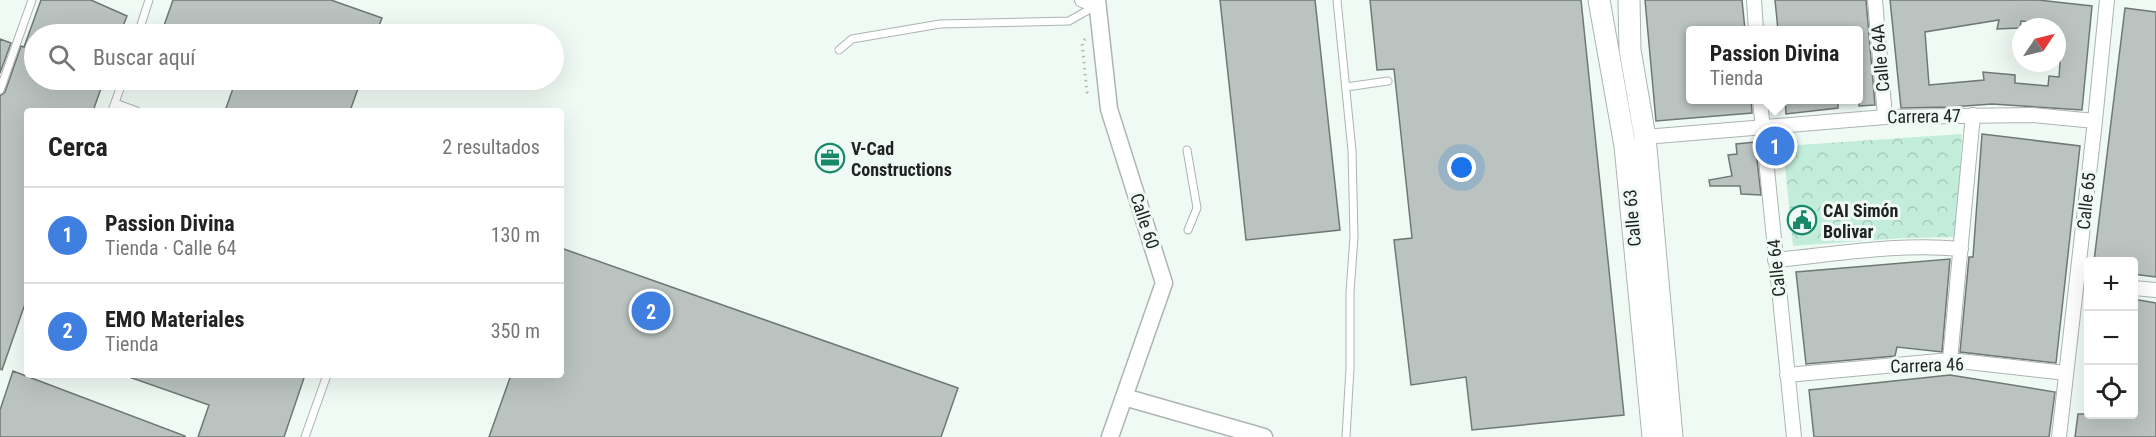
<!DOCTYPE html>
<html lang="es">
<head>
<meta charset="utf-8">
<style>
  body { margin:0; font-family:"Roboto Condensed",sans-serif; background:#f2f2f2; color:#222 }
  .controls { position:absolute; right:18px; bottom:18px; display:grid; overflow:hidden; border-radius:6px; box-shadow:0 6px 24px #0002 }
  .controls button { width:54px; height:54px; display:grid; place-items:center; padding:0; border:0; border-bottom:2px solid #e0e0e0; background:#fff; color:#222; font:30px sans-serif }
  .compass { position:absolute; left:2012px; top:18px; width:54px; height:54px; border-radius:50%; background:#fff; box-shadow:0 6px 24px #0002; rotate:55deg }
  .you { position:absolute; left:1462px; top:168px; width:21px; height:21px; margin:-15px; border:4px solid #fff; border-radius:50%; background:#1a73e8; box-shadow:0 0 0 9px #1a73e833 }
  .badge { display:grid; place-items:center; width:39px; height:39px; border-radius:50%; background:#178969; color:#fff; font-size:20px; font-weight:700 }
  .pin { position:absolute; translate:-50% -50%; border:3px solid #fff; box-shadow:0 2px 6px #0006 }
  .popup { position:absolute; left:1686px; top:26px; width:177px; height:78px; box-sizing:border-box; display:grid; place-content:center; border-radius:6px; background:#fff; filter:drop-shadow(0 2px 4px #0005); font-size:20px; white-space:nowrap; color:#767676 }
  .popup b { font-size:22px; color:#222 }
  .popup::after { content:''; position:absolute; left:50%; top:100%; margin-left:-12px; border:12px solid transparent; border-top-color:#fff }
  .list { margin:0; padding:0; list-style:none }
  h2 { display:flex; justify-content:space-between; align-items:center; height:78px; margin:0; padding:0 24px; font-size:26px }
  h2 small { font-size:20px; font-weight:400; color:#767676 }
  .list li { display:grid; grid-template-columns:39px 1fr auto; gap:18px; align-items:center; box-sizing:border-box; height:96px; padding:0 24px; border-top:2px solid #e0e0e0 }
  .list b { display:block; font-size:22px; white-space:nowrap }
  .list p { margin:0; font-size:20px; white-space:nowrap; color:#767676 }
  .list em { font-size:20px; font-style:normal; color:#767676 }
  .icon { flex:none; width:33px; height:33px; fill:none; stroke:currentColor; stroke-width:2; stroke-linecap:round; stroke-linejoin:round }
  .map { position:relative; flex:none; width:2156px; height:437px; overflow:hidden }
  .search { position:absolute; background:#fff; box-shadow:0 6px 24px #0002; left:24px; top:24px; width:540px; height:66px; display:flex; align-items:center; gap:15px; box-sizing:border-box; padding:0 21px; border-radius:33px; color:#767676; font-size:22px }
  .panel { position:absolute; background:#fff; box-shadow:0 6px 24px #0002; left:24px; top:108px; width:540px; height:270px; border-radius:6px }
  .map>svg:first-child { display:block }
  .park { fill:url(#park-crowns) }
  .building { fill:#bac3bf; stroke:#707874; stroke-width:1.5; fill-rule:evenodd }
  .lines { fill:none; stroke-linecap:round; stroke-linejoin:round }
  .service-casing { stroke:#acb5b1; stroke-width:9 }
  .minor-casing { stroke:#acb5b1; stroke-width:16 }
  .tertiary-casing { stroke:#acb5b1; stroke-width:19 }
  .primary-casing { stroke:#acb5b1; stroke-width:23 }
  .path { stroke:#b0b7b4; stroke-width:3; stroke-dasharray:1.5 4.5; stroke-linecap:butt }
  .service { stroke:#fff; stroke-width:7 }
  .minor { stroke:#fff; stroke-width:14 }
  .tertiary { stroke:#fff; stroke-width:16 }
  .primary { stroke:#fff; stroke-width:21 }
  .labels { text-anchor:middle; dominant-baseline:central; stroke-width:6; stroke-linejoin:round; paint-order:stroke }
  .street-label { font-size:18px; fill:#1f2221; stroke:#f0faf5 }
  .poi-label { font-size:18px; font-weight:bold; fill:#1f2221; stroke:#f0faf5; text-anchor:start }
</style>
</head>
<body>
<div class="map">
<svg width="2156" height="437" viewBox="0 0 2156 437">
  <defs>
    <pattern id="park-crowns" width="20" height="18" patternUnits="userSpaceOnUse" patternTransform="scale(1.5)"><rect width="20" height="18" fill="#c3eddb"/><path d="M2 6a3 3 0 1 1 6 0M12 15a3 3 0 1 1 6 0" fill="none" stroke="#a7cbbc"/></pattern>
  </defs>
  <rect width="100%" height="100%" fill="#f0faf5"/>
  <!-- park -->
  <path class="park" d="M1962 134 1957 237 1904 238 1793 246 1783 146Z"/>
  <!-- building -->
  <path class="building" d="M41 0H91L127 16 120 34H34V80H104L93 111H27V298L2 370 0 369V96L5 92 21 46 24 47Z
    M173 0H331L382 18 376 34H161Z
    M1220 0H1315L1340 230 1246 240Z
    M1370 0H1581L1624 415 1472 430 1466 377 1411 385 1394 240 1412 238 1394 69 1377 70Z
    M1645 0H1742L1745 30H1691V99H1751L1752 113 1656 121Z
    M1775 0H1866L1875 105 1859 106V30H1778Z
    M1890 0H2038L2092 6 2082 110 1992 104 1951 107 1901 108ZM1999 20 1997 29 2020 28 2021 21 2053 24 2057 27 2062 36 2059 77 2049 76 2048 86 2015 83V75L1983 72 1984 80 1929 85 1925 32Z
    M2125 8 2156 12V277L2133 274V261H2094Z
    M0 39 11 43 0 73Z
    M236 80H361L350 111H225Z
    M1785 99H1838V108L1786 114Z
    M1982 134 2080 146 2056 363 1960 352 1969 257H1973Z
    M1755 142 1761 195 1741 194 1740 186H1710L1709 180 1732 176 1728 155 1737 154 1736 144Z
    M561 248 958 388 941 437H489L511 375H561Z
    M1950 259 1942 352 1897 347 1895 356 1806 364 1796 272Z
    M2133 299 2156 303V437H2075L2078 414H2133Z
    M13 371 185 436V437H0V410Z
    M129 375H305L284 437H198L209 405 129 377Z
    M1950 375 2055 392 2049 437H1814L1809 390Z"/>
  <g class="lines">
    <!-- service casing -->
    <g class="service-casing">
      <path id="service" d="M1337 0 1352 151 1354 237 1350 292V368L1346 437
        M138 34 149 0
        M839 50 852 39 940 24 1069 21 1097 5
        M1346 87 1388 81
        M0 90 32 0
        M115 103 137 111
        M112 111 123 80
        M1187 150 1197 208 1188 230
        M305 437 327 375"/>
    </g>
    <!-- minor casing -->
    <g class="minor-casing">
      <path id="minor" d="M1082 0 1097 5
        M1754 0 1756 30
        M1875 0 1885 117
        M1760 100 1794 437
        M1645 137 1885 117 2032 115 2095 121
        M1775 260C1838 254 1899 243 1961 249
        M2134 288 2156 290
        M1950 360 1973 115
        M1787 375 1950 360 2066 373
        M2059 437 2095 121 2107 0"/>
    </g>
    <!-- tertiary casing -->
    <g class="tertiary-casing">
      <path id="tertiary" d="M1097 0 1109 109 1164 283 1110 437
        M1124 397 1264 437"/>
    </g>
    <!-- primary casing -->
    <g class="primary-casing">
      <path id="primary" d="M1599 0 1625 146 1653 437
        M1629 0 1630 50 1645 137 1672 437"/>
    </g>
    <!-- path -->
    <path class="path" d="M1085 39 1082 43 1087 92 1091 96"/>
    <!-- service -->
    <use href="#service" class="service"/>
    <!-- minor -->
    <use href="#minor" class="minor"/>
    <!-- tertiary -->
    <use href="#tertiary" class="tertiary"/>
    <!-- primary -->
    <use href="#primary" class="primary"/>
  </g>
  <!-- icons -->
  <defs>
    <g id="office-ring" transform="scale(1.5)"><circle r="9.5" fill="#f0faf5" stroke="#178969" stroke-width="1.5"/><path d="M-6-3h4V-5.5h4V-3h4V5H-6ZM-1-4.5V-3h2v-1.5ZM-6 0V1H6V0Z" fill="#178969"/></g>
    <g id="civic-ring" transform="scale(1.5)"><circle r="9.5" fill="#f0faf5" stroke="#178969" stroke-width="1.5"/><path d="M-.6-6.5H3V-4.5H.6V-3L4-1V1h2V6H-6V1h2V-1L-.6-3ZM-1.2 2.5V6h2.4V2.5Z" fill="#178969"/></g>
  </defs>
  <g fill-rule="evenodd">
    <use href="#office-ring" x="830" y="158"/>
    <use href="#civic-ring" x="1802" y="220"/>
  </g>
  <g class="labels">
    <!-- street labels -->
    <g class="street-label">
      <text transform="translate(1880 58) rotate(-95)">Calle 64A</text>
      <text transform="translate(1924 116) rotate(-1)">Carrera 47</text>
      <text transform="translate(2086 201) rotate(-84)">Calle 65</text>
      <text transform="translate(1632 218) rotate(-95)">Calle 63</text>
      <text transform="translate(1145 221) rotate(72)">Calle 60</text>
      <text transform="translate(1776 268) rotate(-96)">Calle 64</text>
      <text transform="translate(1927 365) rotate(-2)">Carrera 46</text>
    </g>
    <!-- poi labels -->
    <g class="poi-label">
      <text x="851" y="148">V-Cad<tspan x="851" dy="21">Constructions</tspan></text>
      <text x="1823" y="210">CAI Simón<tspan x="1823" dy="21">Bolivar</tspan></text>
    </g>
  </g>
</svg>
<div class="controls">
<button>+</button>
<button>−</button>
<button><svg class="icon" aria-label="locate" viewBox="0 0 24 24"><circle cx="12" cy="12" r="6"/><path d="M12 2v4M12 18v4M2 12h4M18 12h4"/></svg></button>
</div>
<svg class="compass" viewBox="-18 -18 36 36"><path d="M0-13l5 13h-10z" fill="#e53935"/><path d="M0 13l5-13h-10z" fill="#767676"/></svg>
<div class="you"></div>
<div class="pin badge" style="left:1775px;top:146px;background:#3f7fe0">1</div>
<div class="popup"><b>Passion Divina</b>Tienda</div>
<div class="pin badge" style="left:651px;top:311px;background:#3f7fe0">2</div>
<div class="search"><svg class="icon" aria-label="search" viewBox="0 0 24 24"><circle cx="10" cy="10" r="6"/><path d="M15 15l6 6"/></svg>Buscar aquí</div>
<section class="panel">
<h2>Cerca<small>2 resultados</small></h2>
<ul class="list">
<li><span class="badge" style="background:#3f7fe0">1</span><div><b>Passion Divina</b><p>Tienda · Calle 64</p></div><em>130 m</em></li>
<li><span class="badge" style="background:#3f7fe0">2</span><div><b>EMO Materiales</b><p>Tienda</p></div><em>350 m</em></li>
</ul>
</section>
</div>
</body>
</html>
